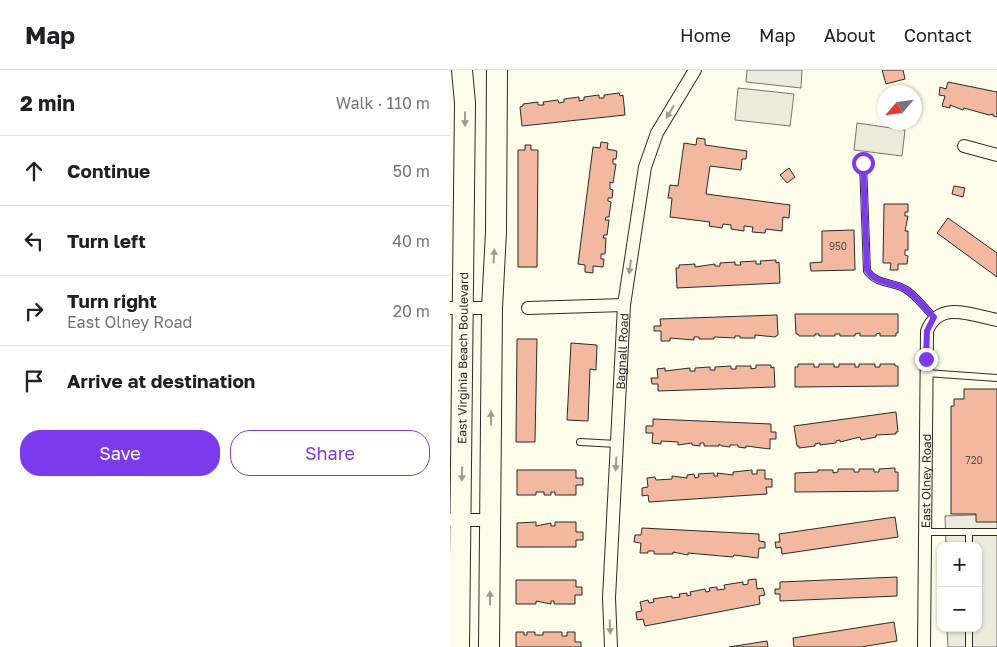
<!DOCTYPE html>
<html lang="en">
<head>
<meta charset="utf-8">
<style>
  body { margin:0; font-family:"Golos Text",sans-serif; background:#f2f2f2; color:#202124 }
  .controls { position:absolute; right:15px; bottom:15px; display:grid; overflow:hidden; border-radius:10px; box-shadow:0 1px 4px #0004 }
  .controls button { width:45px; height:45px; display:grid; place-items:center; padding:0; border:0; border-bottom:1px solid #e0e0e0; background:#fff; color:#202124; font:25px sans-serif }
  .compass { position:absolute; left:427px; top:15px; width:45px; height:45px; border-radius:50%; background:#fff; box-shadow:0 1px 4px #0004; rotate:242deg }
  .stop { position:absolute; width:15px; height:15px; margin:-11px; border:4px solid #7c3aed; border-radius:50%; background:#fff }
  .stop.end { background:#7c3aed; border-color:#fff; box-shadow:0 1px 5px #0008 }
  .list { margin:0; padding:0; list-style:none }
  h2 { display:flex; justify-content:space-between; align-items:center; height:65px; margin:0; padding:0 20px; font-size:21px }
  h2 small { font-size:16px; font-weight:400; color:#757577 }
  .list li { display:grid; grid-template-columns:32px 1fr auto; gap:15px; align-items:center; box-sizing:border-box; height:70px; padding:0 20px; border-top:1px solid #e0e0e0 }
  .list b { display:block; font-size:19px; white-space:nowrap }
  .list p { margin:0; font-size:16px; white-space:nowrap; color:#757577 }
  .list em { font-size:16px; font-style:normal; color:#757577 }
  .actions { display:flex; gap:10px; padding:15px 20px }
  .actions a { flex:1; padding:11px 0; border:1px solid #7c3aed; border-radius:20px; text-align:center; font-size:18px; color:#7c3aed }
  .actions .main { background:#7c3aed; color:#fff }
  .icon { flex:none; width:28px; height:28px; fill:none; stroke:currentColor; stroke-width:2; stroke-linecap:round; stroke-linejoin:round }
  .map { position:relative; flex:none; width:547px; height:577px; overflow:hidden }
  header { display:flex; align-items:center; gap:30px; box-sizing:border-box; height:70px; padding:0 25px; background:#fff; border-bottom:1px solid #e0e0e0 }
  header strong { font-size:24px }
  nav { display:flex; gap:28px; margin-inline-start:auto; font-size:18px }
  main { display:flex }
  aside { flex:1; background:#fff }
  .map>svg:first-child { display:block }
  .green { fill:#ecebdb; stroke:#74746e }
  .parking { fill:#eceadb; stroke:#74746e }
  .building { fill:#f2b8a0; stroke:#2b2b2b }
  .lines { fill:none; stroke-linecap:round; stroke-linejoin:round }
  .service-casing { stroke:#2b2b2b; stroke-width:8 }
  .minor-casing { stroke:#2b2b2b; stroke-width:14 }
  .primary-casing { stroke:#2b2b2b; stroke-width:22 }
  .service { stroke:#fdfbea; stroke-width:6 }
  .minor { stroke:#fdfbea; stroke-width:12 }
  .primary { stroke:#fdfbea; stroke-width:20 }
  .oneway { fill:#9e9d94 }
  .route { stroke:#7c3aed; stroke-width:6 }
  .labels { text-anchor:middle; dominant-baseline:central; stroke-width:4; stroke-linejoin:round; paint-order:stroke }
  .number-label { font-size:10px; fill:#5d4e48 }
  .street-label { font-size:12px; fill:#2b2b2b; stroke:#fdfbea }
</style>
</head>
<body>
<header>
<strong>Map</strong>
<nav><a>Home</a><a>Map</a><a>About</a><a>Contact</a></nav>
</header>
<main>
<aside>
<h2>2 min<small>Walk · 110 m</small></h2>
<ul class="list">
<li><svg class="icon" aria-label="ahead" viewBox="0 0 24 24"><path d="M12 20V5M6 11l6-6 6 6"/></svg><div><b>Continue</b></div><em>50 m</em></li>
<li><svg class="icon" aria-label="left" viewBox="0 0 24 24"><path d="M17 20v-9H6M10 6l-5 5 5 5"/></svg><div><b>Turn left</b></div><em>40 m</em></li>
<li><svg class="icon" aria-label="right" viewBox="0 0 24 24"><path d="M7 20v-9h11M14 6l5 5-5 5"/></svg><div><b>Turn right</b><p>East Olney Road</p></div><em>20 m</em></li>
<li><svg class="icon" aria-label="arrive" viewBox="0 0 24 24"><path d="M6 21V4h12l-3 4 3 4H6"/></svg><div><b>Arrive at destination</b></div></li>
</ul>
<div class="actions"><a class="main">Save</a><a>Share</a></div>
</aside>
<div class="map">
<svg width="547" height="577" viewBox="0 0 547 577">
  <rect width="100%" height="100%" fill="#fdfbea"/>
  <!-- green -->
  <path class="green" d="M297 0H352L351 18 296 12Z
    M288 18 344 24 340 56 285 50Z
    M407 53 455 60 452 86 404 80Z"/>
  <!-- parking -->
  <path class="parking" d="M547 444V577H498L497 558H528V476H496L495 446Z"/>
  <!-- building -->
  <path class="building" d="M432 0H453L455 9 436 14Z
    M498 12 547 22V47L543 46V44L539 45 514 38 513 40 500 35V38L492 36 495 26 489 25 490 17 496 19Z
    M169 23 170 26 173 25 175 45 72 56 70 37 73 36V34L88 32V35H94L93 32 108 30 109 33 114 32V29L129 27V31L134 30V27L149 25V28H154V25Z
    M247 68 255 69V75L297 81 296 89H292L291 100 260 96 256 124 340 135 339 148 333 147 332 161 316 159 315 163 302 162 303 157 294 156V161L281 159V155L273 154 272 158 259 156 260 152 220 147 222 128H218L220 115 228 116 234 73 246 75Z
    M151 72 158 73 157 79 167 81 166 89H163V94H166L163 113 160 112V119L163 120 162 128H158V131L161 132 159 147H156L155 150H159L157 165H154L153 168H156L155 184H151V189H154L153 197 143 196V203L135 202V195L128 194 143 77 150 78Z
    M75 75H81V80H88L87 197H68V80H75Z
    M339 98 345 107 337 113 330 105Z
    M504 116 515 118 513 127 502 124Z
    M434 134H458V142H455V146H458L455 161H458V180H455V185L458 186 457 194H448V200H440L441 193H433Z
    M498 148 547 183V207L487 163Z
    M404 160 405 200 361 201 360 193 372 192V161Z
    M326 190V193L329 192 330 213 227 218 226 198H229V195L245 194V197L265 194V196H270V193L285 192V195H291L290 192 306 191V194H311L310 191Z
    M345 244H448V263H446V266H430V263L426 264V266H410V263L405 264V266H390V264H385V266H369V264H365V266H349L348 264H346Z
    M327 245 328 265 325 267 305 265V268H290V266H285V268L264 267V269H249V267H244V270L220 268V271H211V261H204V256H211L210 249Z
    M67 269H87L85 372H66Z
    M121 273 147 275 146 300 140 299 138 351 117 350Z
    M348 294H364V297H369V294H384V297H389V294H405V297H409V294H425V297H430V294H445V296H448V316L345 317V297H348Z
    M306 295H321V298L324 297 325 317 208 321V314H202L201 308H208L207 299 215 298V301L240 298V301H245V298L260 297V300H265V297L281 296V299H286V296H301V299L306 298Z
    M514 319H547V452H526V444H501V336H504V329H514Z
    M446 342 448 362H446V364L426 365V367L411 370 410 367 390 372V370L386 371V373L370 375V373L365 374V376L349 378V376H347L344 356Z
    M203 349 321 354V362H326V369H320V379L296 376V378L288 377V375H280V377L272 376 269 374V376H254V373H250V376L242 375V373L228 375V372L211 371V374L202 373 203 363H196V356H203Z
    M445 398V402H448V421L345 422V403L368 402V400H383V403L388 402V399H404V402H409V399H424V402H429V399Z
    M67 400H126V408H133V415H126V425H105V422H101V425H94V422H86V425H67Z
    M302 400V404H307V400H315V409H322V417H316L317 424 199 432 198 425 192 426V418L198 417 197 408 205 407 206 410 222 409V406L237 408V405L244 404 245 408 249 407 248 404 264 403V406H268L267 403 283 405V402Z
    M445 447 448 467 332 484 331 477 326 478 325 472H330L329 464Z
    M86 452V456L101 453V456H105V452H126V462H133V470H126V477H67V453Z
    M192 458 309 464V471L315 472V478H309L308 488 284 485 283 487 238 483V485L223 482V484H204V481H198V483H190L191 473 184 472 185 465H191Z
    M447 507V526L330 531V524H325V519H330V512Z
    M306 509 307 519 313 518 315 525 309 526 310 534 195 556 193 549 187 550 186 542 192 541 190 532 198 530 199 533 204 532 203 529 222 526V528L230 527 229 524 237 523V526L241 525 240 522 255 519 256 522 260 521 259 518 267 517V520L275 519 274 515 293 512V515L298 514V510Z
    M66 510H126V517H132V525H125V534H104V531H101V534L86 531V534H66Z
    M444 552 447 571 411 577H344L343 568Z
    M66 562H74V565H77V562H85V565H93V562H112V566H117V562H125V572H131V577H66Z
    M317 571 318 577H279Z"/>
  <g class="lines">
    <!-- service casing -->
    <g class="service-casing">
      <path id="service" d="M413 93 417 201C427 215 441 211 455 219 466 225 475 239 484 247
        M476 303 547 308
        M130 372 167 374
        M476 462H547
        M519 476V462
        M519 577V558"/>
    </g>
    <!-- minor casing -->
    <g class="minor-casing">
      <g id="minor">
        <path d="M514 76 547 85"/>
        <path d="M0 238H42"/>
        <path d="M78 238 174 235"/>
        <path d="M0 450H40"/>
        <path id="s1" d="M161 577 159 528 174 235 195 97 207 63 245 0"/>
        <path id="s2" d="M474 577 477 261C489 230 522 245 547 250"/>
      </g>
    </g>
    <!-- primary casing -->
    <g class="primary-casing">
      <g id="primary">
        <path id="s3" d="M9 577 15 33 12 0"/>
        <path d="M39 577 42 238 46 162 47 0"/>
      </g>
    </g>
    <!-- service -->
    <use href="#service" class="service"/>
    <!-- minor -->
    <use href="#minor" class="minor"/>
    <!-- primary -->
    <use href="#primary" class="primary"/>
  </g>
  <!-- one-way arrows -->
  <defs><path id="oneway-solid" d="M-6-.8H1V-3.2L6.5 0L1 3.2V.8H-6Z" transform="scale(1.25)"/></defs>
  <g class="oneway">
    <use href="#oneway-solid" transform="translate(220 42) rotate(121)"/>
    <use href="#oneway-solid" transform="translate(15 49) rotate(90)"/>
    <use href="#oneway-solid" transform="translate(44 186) rotate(-87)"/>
    <use href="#oneway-solid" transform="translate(180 197) rotate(98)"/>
    <use href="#oneway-solid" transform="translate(41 348) rotate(-90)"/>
    <use href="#oneway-solid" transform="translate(166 394) rotate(93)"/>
    <use href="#oneway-solid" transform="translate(12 404) rotate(91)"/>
    <use href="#oneway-solid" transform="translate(40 528) rotate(-90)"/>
    <use href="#oneway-solid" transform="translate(160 557) rotate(88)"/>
  </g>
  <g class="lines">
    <!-- route -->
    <path class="route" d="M413 93 417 200C427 215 441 211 455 219 466 225 475 239 484 247L477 261 476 289"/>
  </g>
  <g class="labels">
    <!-- number labels -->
    <g class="number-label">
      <text x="388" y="176">950</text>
      <text x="524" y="390">720</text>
    </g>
    <!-- street labels -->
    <g class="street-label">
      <text stroke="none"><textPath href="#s1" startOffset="296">Bagnall Road</textPath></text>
      <text stroke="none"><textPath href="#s3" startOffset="289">East Virginia Beach Boulevard</textPath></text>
      <text stroke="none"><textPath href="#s2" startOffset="166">East Olney Road</textPath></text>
    </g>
  </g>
</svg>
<div class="controls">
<button>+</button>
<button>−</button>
</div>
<svg class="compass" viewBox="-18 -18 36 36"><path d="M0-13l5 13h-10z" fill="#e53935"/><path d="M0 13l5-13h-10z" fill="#757577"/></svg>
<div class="stop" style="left:413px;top:93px"></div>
<div class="stop end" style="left:476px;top:289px"></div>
</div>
</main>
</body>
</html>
